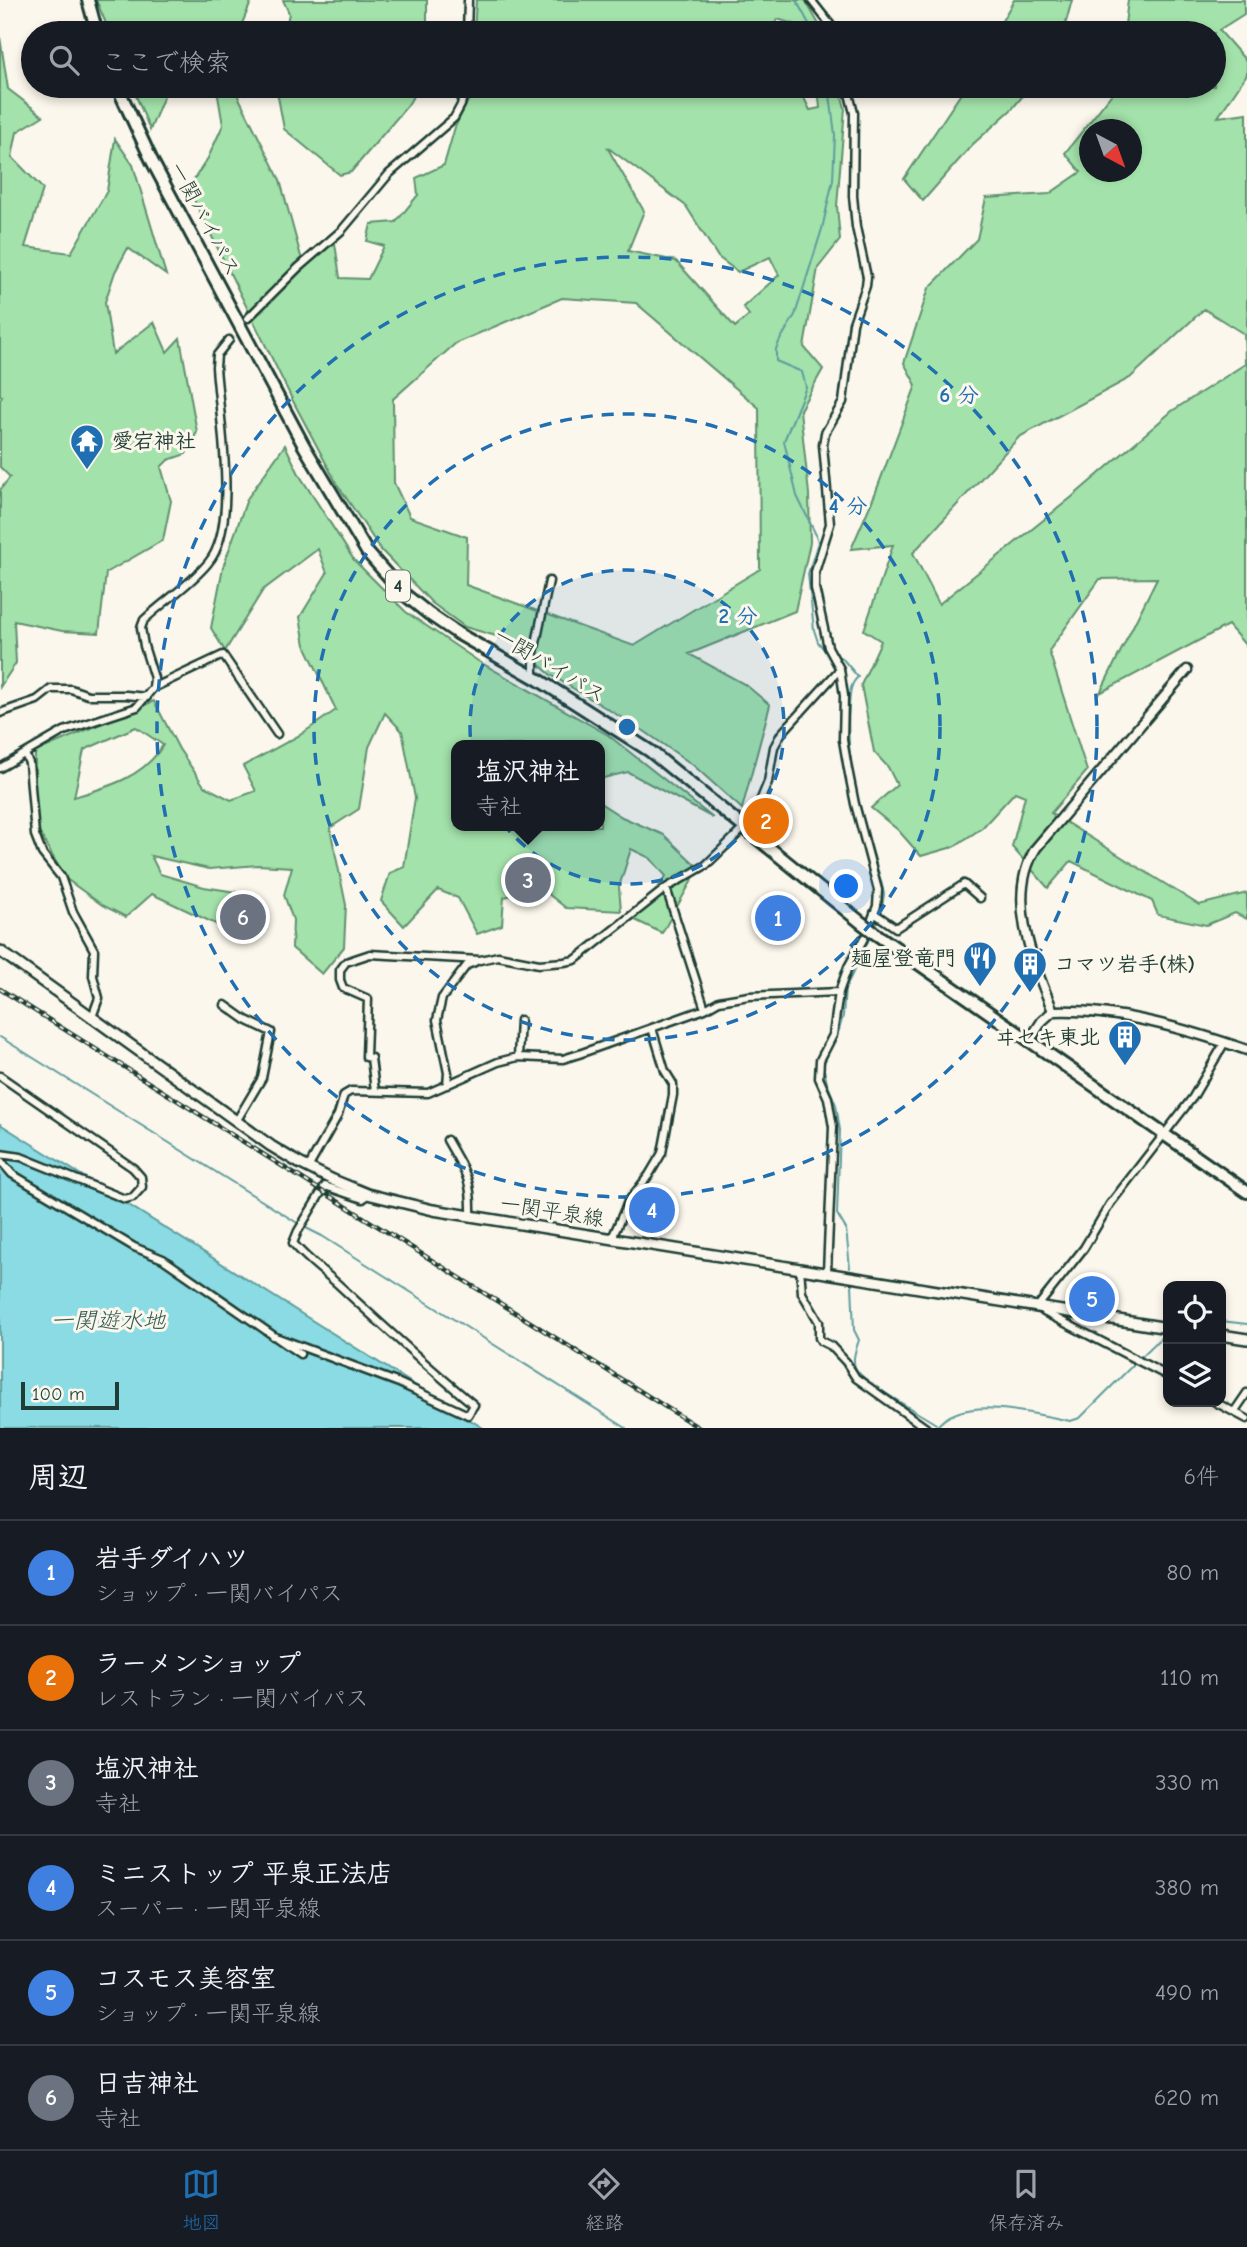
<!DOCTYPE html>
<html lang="ja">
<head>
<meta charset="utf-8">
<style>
  body { margin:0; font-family:"Comic Neue","Klee One",sans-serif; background:#242831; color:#f1f3f6 }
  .controls { position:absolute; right:21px; bottom:21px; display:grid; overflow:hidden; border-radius:14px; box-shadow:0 4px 10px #0003 }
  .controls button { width:63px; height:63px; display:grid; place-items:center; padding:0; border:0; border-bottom:2px solid #363941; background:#171b24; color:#f1f3f6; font:35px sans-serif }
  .compass { position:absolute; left:1079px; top:119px; width:63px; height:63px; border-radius:50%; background:#171b24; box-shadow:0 4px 10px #0003; rotate:139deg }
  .scale { position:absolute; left:21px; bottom:18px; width:98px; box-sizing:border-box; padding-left:7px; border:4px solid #1f3d34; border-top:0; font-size:19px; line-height:24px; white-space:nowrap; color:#1f3d34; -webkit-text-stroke:5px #fbf7ec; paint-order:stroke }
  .you { position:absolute; left:847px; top:887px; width:24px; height:24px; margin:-18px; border:5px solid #fff; border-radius:50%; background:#1a73e8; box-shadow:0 0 0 10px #1a73e833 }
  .badge { display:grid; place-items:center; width:46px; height:46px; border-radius:50%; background:#1f6fb2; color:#fff; font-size:23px; font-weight:700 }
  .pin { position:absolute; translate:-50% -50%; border:4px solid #fff; box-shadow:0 2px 7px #0006 }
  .popup { position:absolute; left:451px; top:740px; width:154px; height:91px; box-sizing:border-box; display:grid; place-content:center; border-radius:14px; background:#171b24; filter:drop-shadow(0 2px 5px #0005); font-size:23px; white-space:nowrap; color:#9ea1a6 }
  .popup b { font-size:26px; color:#f1f3f6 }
  .popup::after { content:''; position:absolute; left:50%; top:100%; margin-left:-14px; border:14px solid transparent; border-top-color:#171b24 }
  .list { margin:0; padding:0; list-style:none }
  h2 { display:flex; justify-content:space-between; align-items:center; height:91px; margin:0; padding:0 28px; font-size:30px }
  h2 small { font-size:23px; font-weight:400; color:#9ea1a6 }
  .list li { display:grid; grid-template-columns:46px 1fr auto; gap:21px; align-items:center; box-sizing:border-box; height:105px; padding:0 28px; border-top:2px solid #363941 }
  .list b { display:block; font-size:26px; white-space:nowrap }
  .list p { margin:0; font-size:23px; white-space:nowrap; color:#9ea1a6 }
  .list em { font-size:23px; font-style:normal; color:#9ea1a6 }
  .icon { flex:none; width:38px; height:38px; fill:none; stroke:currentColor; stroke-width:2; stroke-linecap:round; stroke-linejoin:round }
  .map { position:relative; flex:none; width:1247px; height:1428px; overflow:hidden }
  .search { position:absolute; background:#171b24; box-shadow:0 4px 10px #0003; left:21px; right:21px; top:21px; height:77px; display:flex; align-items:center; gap:18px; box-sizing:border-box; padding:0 24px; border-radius:38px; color:#9ea1a6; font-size:26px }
  .sheet { height:721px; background:#171b24 }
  nav { display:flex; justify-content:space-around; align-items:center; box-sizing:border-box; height:98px; border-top:2px solid #363941; background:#171b24; font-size:19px; color:#9ea1a6 }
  nav a { display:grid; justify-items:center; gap:4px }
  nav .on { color:#1f6fb2 }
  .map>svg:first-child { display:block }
  .green { fill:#a3e2aa; stroke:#61906f; stroke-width:2; fill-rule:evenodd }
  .water { fill:#8adbe3; stroke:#5f9c9d; stroke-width:2 }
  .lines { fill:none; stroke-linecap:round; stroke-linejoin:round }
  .stream { stroke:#5f9c9d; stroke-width:2 }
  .minor-tunnel { stroke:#cfd2c7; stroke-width:6; stroke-dasharray:6 3; stroke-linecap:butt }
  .minor-casing { stroke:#1f3d34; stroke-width:11 }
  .tertiary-casing { stroke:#1f3d34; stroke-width:13 }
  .secondary-casing { stroke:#1f3d34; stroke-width:14 }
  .trunk-casing { stroke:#1f3d34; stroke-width:16 }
  .minor { stroke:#fbf7ec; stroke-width:6 }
  .tertiary { stroke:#fbf7ec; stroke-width:8 }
  .secondary { stroke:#fbf7ec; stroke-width:9 }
  .trunk { stroke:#fbf7ec; stroke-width:10 }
  .rail-casing { stroke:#1f3d34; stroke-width:4.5 }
  .rail { stroke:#fbf7ec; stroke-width:2; stroke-dasharray:5; stroke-linecap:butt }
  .trunk-bridge-casing { stroke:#1f3d34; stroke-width:16; stroke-linecap:butt }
  .trunk-bridge { stroke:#fbf7ec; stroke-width:10 }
  .ring { fill:none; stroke:#1f6fb2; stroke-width:3.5; stroke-dasharray:12 9 }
  .labels { text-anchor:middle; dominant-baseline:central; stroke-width:6; stroke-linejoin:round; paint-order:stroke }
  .shield { fill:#fbf7ec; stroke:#61756b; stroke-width:2 }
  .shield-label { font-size:19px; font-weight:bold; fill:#1f3d34 }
  .street-label { font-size:21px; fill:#1f3d34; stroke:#fbf7ec }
  .poi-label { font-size:21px; font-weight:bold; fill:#1f3d34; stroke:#fbf7ec; text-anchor:start }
  .water-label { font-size:23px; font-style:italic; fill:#345d57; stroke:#fbf7ec }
  .centre { fill:#1f6fb2; stroke:#fbf7ec; stroke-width:3.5 }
  .ring-label { font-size:21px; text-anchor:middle; font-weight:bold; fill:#1f6fb2; stroke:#fbf7ec; stroke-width:6; stroke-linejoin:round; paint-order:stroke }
</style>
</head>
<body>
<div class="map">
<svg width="1247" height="1428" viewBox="0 0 1247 1428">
  <rect width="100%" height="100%" fill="#fbf7ec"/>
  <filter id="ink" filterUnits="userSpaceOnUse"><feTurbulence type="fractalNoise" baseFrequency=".0143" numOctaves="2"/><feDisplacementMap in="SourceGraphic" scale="14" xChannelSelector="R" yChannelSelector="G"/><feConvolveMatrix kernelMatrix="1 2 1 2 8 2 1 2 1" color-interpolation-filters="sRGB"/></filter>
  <g filter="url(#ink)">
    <!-- green -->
    <path class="green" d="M96 0H252L238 33H203L194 25 190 33H110Z
      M283 0H427V33H285L289 13Z
      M476 0H805L824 33H805L804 27 777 19 771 33H474Z
      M1014 0H1072L1063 33H995Z
      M1128 0H1244V14L1219 30 1247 62V74L1218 117 1247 113V647L1228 625 1100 693 1157 578 1100 579 1049 651 1087 771 1051 813 1199 905 1247 893V919L1235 913 1206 925 1158 915 1152 901 1071 861 1048 888 1012 847 1025 796 1015 792 982 828 953 847 921 856 898 830 871 808 897 785 888 767 874 752 861 685 881 641 864 630 893 545 851 549 875 494 916 385 904 363 929 288 977 239 986 198 1049 194 1081 172 1065 153 1118 86H1214V33H1124ZM1090 130H1132V172H1090ZM1204 309 1244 334 1245 364 1172 411 1072 497 939 604 913 553 1019 437 1130 378Z
      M0 37 8 89 43 116 17 132 12 157 43 189 25 247 71 253 107 191 115 139 133 165 166 275 128 248 115 272 105 302 113 354 154 322 167 352 180 338 197 432 186 454 168 460 161 467 171 501 163 540 106 573 99 633 62 631 14 621 16 663 0 687V490L10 477 0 467V400L2 396 0 395Z
      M132 86H168L150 130Z
      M225 86H233L280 180 303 264 335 243 340 278 368 279 384 246 367 241 371 224 396 222 418 195 416 178 444 165 455 127 470 97V86H798L810 110 820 108 818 86H839L845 108 837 206 840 240 818 268 804 347 823 369 800 410 809 494 810 543 795 611 689 654 746 685 770 705 742 809 693 765 644 731 551 675 510 640 465 627 432 603 381 550 337 484 293 401 188 188 208 158 223 125 218 96ZM607 147 686 206 718 257 738 272 770 257 779 275 743 307 749 315 735 327 676 261 628 251 644 211ZM562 298 636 303 759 408 760 569 634 646 466 585 467 537 410 517 394 483 393 399 456 343Z
      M276 86H419L408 105 351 172 340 175 284 129Z
      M966 86H1031L1012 109 972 145 923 201 904 179Z
      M285 445 300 476 354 560 406 612 478 661 608 735 713 818 628 772 603 778 600 783V745H456V826H600V803L622 817 664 835 699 868 662 933 635 920 666 876 650 858 631 849 619 887 621 911 566 908 542 889 504 897 502 925 477 934 458 898 438 890 404 926 381 901 390 873 404 867 415 798 402 731 385 713 369 747 359 809 330 828 346 905 344 947 322 974 292 948 293 920 284 895 292 867 258 865 209 869 151 856 160 874 204 887 236 892 263 907 254 935 220 926 152 894 126 917 102 905 65 878 39 832 35 792V752L154 701 179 749 204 786 231 800 256 791 243 766 300 735 336 710 305 645 300 617 327 573 318 549 263 590 225 651 211 628 223 567 247 499ZM136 727 163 745C144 777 108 787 74 797L84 750Z"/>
    <!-- water -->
    <path class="water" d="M0 1124 483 1428H0Z"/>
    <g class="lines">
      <!-- stream -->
      <path class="stream" d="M796 0 814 33
        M827 653 818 642 814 630 808 574 818 542 816 535 797 496 784 441 806 387 802 372 776 361V349L780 340 795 315 822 229 833 180 835 135 829 86
        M836 656 842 658 858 677C849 685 850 696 849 707 844 767 865 824 881 881L884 894 881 913
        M874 929 879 918
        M0 1037 299 1224
        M304 1227 322 1236 371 1267 626 1428
        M850 1268 846 1229 837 1214 840 1130 836 1105 827 1083 823 1065 839 1030 843 1016 845 989 870 937
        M852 1284 854 1330 859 1340C856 1349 852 1358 855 1367 859 1381 921 1414 936 1424
        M1221 1321 1247 1324
        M1139 1359 1168 1331
        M936 1428C961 1393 1035 1414 1070 1421L1080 1418 1135 1363"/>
      <!-- minor-tunnel -->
      <path class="minor-tunnel" d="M229 340 248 318"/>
      <!-- minor casing -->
      <g class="minor-casing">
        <path id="minor" d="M811 0 833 28 835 33
          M467 33 468 0
          M847 86 854 113 853 196 856 227 867 277 866 286 853 323 843 402 825 433 823 445 830 524 815 572V588L828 647 840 669 844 696 843 740 848 769 855 804 878 890 877 906 872 919
          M248 318 298 268 342 230 389 174 454 118 461 105 465 86
          M534 678V653L549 581
          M153 688 223 655 277 734
          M0 713 37 700 51 689H71L88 695H126L147 697
          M25 754 29 763 35 835 42 853 61 877 73 912 94 950 93 976 99 998 92 1017
          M0 768 64 731 137 707 153 688 154 678 144 646 141 628 144 620C164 601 190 585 208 563 240 526 219 415 216 367L217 355 229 340
          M666 888 705 1009
          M874 913 896 928 964 884 980 898
          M225 1005 246 1020 271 1032 262 1078 237 1120
          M518 1057 520 1020
          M0 1076 133 1168 141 1177 142 1187 133 1197 125 1199 21 1157 0 1154
          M447 1085 448 1073 437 1020 442 998 467 965 475 962
          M375 1091 371 1058 366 1057 368 999 343 988 340 980V970L346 962 370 954 480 960 498 956 539 964 564 962 575 960 666 888 706 865 744 828 758 806 768 782 774 747 781 734 840 669
          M447 1140C465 1172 472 1178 471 1216
          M0 1160 12 1174 134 1247 163 1259 300 1354
          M308 1168 338 1115 344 1095 351 1091 428 1093 498 1062 518 1057 563 1059 579 1054 705 1009 719 1001 749 996 839 992
          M612 1238 628 1202 649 1175 662 1153 673 1095V1084L665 1071 652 1028
          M800 1268 802 1293 819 1322V1338L821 1341 831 1346 846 1362 856 1378 926 1428
          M827 1272 833 1127 828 1098 819 1078 820 1060 833 1035 839 992 848 967 864 938
          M273 1336 399 1383 468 1415 474 1405C428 1367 384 1327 341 1287 325 1272 307 1260 293 1243L298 1231 325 1186 363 1199 367 1194
          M1168 1376 1044 1312 1038 1306 1084 1248 1110 1204 1193 1097 1225 1042
          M1215 1402 1247 1419
          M1234 1412 1247 1393"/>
      </g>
      <!-- tertiary casing -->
      <g class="tertiary-casing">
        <path id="tertiary" d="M1053 1011C1033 962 1005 897 1036 848L1187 670
          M1029 1041 1042 1021 1053 1011C1115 1008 1189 1030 1247 1050"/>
      </g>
      <!-- secondary casing -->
      <g class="secondary-casing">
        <path id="secondary" d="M0 951 271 1146 299 1163 333 1180 367 1194 433 1210 1168 1328
          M1221 1335 1247 1339"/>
      </g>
      <!-- trunk casing -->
      <g class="trunk-casing">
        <path id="trunk" d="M88 0 97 33
          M117 86 152 161 304 446 367 552 404 594 429 614 457 633 539 680 650 751 863 924
          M876 934 1247 1192"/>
      </g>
      <!-- minor -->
      <use href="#minor" class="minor"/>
      <!-- tertiary -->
      <use href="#tertiary" class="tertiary"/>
      <!-- secondary -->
      <use href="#secondary" class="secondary"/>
      <!-- trunk -->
      <use href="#trunk" class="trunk"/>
      <!-- rail casing -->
      <g class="rail-casing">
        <path id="rail" d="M0 989 699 1428"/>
      </g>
      <!-- rail -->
      <use href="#rail" class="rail"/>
      <!-- trunk-bridge casing -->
      <g class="trunk-bridge-casing">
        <path id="trunk-bridge" d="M863 924 876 934"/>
      </g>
      <!-- trunk-bridge -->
      <use href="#trunk-bridge" class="trunk-bridge"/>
    </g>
  </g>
  <!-- distance rings -->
  <circle cx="627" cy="727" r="157" fill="#1f6fb2" fill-opacity=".12"/>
  <g class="ring">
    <circle cx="627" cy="727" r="157"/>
    <circle cx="627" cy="727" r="313"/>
    <circle cx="627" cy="727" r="470"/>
  </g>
  <!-- icons -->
  <defs>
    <g id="temple-pin" transform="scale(1.75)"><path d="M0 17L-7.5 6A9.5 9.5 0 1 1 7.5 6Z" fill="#1f6fb2" stroke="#fbf7ec"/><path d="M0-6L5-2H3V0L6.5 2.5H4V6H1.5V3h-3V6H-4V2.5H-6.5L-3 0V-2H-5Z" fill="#fff"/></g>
    <g id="restaurant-pin" transform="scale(1.75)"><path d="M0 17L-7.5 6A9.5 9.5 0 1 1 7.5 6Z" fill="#1f6fb2" stroke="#fbf7ec"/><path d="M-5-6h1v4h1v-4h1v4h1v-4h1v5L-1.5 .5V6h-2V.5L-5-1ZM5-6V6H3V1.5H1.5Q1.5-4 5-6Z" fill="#fff"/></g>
    <g id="building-pin" transform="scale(1.75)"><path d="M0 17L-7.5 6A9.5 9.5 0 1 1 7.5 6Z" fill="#1f6fb2" stroke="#fbf7ec"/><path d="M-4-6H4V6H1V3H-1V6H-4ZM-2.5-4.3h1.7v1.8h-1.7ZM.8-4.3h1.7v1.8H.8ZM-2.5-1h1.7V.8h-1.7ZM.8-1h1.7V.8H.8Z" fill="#fff"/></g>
  </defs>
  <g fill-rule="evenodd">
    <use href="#temple-pin" x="87" y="441"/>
    <use href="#restaurant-pin" x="980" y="958"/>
    <use href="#building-pin" x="1030" y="964"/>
    <use href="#building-pin" x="1125" y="1037"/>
  </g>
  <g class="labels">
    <!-- shield labels -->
    <rect class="shield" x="386" y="570.5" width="24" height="31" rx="5"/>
    <g class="shield-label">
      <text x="398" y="586">4</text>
    </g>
    <!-- street labels -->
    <g class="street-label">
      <text transform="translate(205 219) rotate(62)">一関バイパス</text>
      <text transform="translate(550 665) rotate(31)">一関バイパス</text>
      <text transform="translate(552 1211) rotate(9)">一関平泉線</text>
    </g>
    <!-- poi labels -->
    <g class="poi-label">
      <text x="112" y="441">愛宕神社</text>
      <text x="956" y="958" text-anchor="end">麺屋登竜門</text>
      <text x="1054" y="964">コマツ岩手(株)</text>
      <text x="1100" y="1037" text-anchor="end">ヰセキ東北</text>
    </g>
    <!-- water labels -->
    <g class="water-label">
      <text x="108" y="1320">一関遊水地</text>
    </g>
  </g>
  <circle cx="627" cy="727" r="10" class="centre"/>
  <g class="ring-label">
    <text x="959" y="402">6 分</text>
    <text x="848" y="513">4 分</text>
    <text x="738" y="623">2 分</text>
  </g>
</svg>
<div class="controls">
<button><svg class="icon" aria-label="locate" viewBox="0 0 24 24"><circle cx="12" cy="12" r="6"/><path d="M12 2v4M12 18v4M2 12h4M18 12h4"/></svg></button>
<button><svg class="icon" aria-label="layers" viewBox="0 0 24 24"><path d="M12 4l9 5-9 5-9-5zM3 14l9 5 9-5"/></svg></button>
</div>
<svg class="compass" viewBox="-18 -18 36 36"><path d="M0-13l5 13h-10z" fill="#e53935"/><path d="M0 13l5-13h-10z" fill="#9ea1a6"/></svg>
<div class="scale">100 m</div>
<div class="you"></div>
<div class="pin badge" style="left:778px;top:918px;background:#3f7fe0">1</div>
<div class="pin badge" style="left:766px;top:821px;background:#e8710a">2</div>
<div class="pin badge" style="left:528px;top:880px;background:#6b7280">3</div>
<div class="popup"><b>塩沢神社</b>寺社</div>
<div class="pin badge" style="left:652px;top:1210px;background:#3f7fe0">4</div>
<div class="pin badge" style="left:1092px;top:1299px;background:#3f7fe0">5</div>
<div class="pin badge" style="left:243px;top:917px;background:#6b7280">6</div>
<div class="search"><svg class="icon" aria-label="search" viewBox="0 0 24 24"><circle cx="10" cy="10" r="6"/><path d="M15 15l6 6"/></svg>ここで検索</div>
</div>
<section class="sheet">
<h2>周辺<small>6件</small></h2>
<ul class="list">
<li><span class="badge" style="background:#3f7fe0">1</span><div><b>岩手ダイハツ</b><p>ショップ · 一関バイパス</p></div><em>80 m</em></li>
<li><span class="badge" style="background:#e8710a">2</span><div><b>ラーメンショップ</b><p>レストラン · 一関バイパス</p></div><em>110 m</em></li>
<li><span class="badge" style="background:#6b7280">3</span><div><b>塩沢神社</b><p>寺社</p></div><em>330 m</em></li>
<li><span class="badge" style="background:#3f7fe0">4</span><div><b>ミニストップ 平泉正法店</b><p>スーパー · 一関平泉線</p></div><em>380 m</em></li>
<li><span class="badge" style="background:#3f7fe0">5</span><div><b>コスモス美容室</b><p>ショップ · 一関平泉線</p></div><em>490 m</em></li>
<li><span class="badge" style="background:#6b7280">6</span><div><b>日吉神社</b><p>寺社</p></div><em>620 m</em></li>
</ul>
</section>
<nav>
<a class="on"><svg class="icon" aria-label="map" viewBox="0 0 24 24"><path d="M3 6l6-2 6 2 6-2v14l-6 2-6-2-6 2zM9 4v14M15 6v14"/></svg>地図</a>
<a><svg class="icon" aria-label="directions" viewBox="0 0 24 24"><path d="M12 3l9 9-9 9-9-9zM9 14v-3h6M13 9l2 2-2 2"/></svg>経路</a>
<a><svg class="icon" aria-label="saved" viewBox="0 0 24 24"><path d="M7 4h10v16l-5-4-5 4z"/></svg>保存済み</a>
</nav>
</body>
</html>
